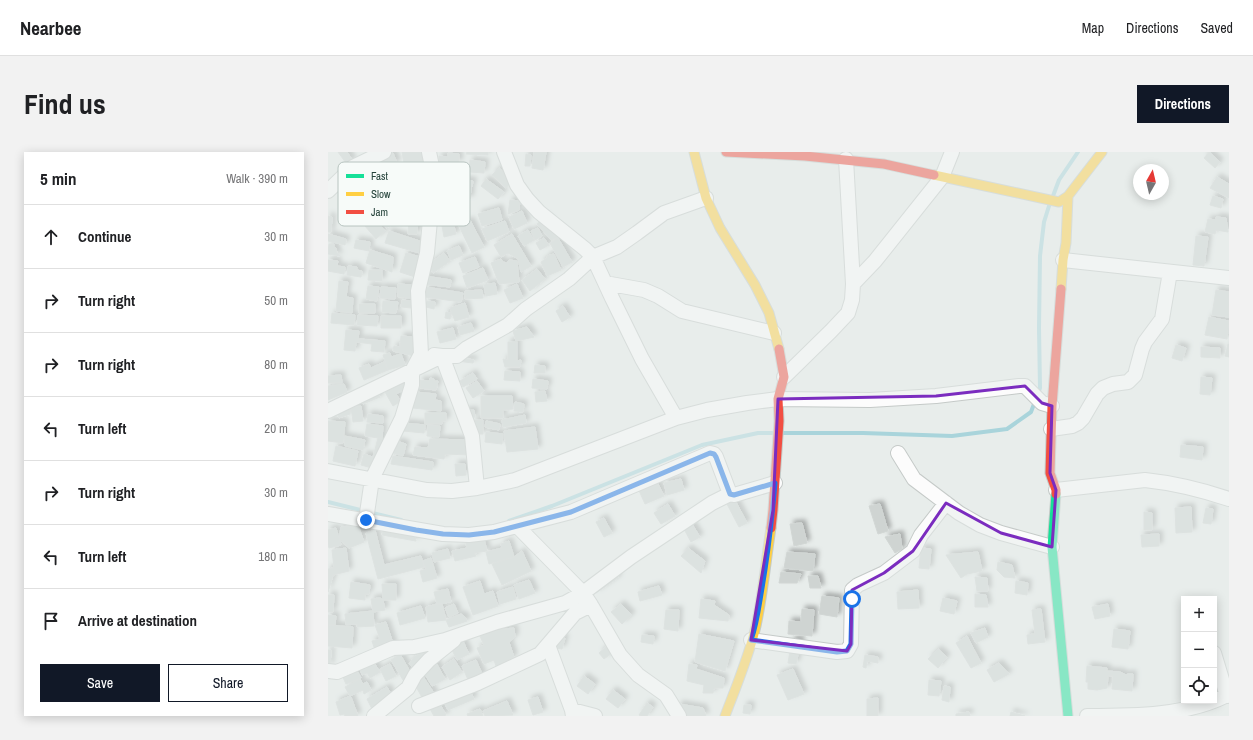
<!DOCTYPE html>
<html lang="en">
<head>
<meta charset="utf-8">
<style>
  body { margin:0; font-family:"Archivo Narrow",sans-serif; background:#f2f2f2; color:#202124 }
  .controls { position:absolute; right:12px; bottom:12px; display:grid; overflow:hidden; border-radius:0px; box-shadow:0 2px 10px #0003 }
  .controls button { width:36px; height:36px; display:grid; place-items:center; padding:0; border:0; border-bottom:1px solid #e0e0e0; background:#fff; color:#202124; font:20px sans-serif }
  .compass { position:absolute; left:805px; top:12px; width:36px; height:36px; border-radius:50%; background:#fff; box-shadow:0 2px 10px #0003; rotate:8deg }
  .stop { position:absolute; width:12px; height:12px; margin:-9px; border:3px solid #1a73e8; border-radius:50%; background:#fff }
  .stop.end { background:#1a73e8; border-color:#fff; box-shadow:0 1px 4px #0008 }
  .list { margin:0; padding:0; list-style:none }
  h2 { display:flex; justify-content:space-between; align-items:center; height:52px; margin:0; padding:0 16px; font-size:17px }
  h2 small { font-size:13px; font-weight:400; color:#757577 }
  .list li { display:grid; grid-template-columns:26px 1fr auto; gap:12px; align-items:center; box-sizing:border-box; height:64px; padding:0 16px; border-top:1px solid #e0e0e0 }
  .list b { display:block; font-size:15px; white-space:nowrap }
  .list em { font-size:13px; font-style:normal; color:#757577 }
  .actions { display:flex; gap:8px; padding:12px 16px }
  .actions a { flex:1; padding:9px 0; border:1px solid #111827; border-radius:0px; text-align:center; font-size:14px; color:#111827 }
  .actions .main { background:#111827; color:#fff }
  .icon { flex:none; width:22px; height:22px; fill:none; stroke:currentColor; stroke-width:2; stroke-linecap:round; stroke-linejoin:round }
  .map { position:relative; flex:none; width:901px; height:564px; overflow:hidden; border-radius:0px }
  header { display:flex; align-items:center; gap:24px; box-sizing:border-box; height:56px; padding:0 20px; background:#fff; border-bottom:1px solid #e0e0e0 }
  header strong { font-size:19px }
  nav { display:flex; gap:22px; margin-inline-start:auto; font-size:14px }
  .intro { display:flex; align-items:center; justify-content:space-between; box-sizing:border-box; height:96px; padding:0 24px }
  h1 { margin:0; font-size:28px }
  .button { padding:10px 18px; border-radius:0px; background:#111827; color:#fff; font-size:14px; font-weight:700 }
  main { display:flex; gap:24px; padding:0 24px }
  aside { flex:1; background:#fff; border-radius:0px; box-shadow:0 2px 10px #0003 }
  .map>svg:first-child { display:block }
  .lines { fill:none; stroke-linecap:round; stroke-linejoin:round }
  .stream { stroke:#a9d4db; stroke-width:4 }
  .building { fill:#cfd4d2; stroke:#d1d6d4; filter:url(#shadow) }
  .street-casing { stroke:#c5cac8; stroke-width:16 }
  .fast-casing { stroke:#c3cbc8; stroke-width:11 }
  .slow-casing { stroke:#c3cbc8; stroke-width:11 }
  .jam-casing { stroke:#c3cbc8; stroke-width:11 }
  .street { stroke:#fcfcfc; stroke-width:14 }
  .fast { stroke:#16e098; stroke-width:9 }
  .slow { stroke:#ffcf43; stroke-width:9 }
  .jam { stroke:#f24e42; stroke-width:9 }
  .route { stroke:#1a73e8; stroke-width:5 }
  .marked { fill:none; stroke:#7b2cbf; stroke-width:3; stroke-linejoin:round }
  .key { fill:#f7fbf9; stroke:#b8c4c0; stroke-width:1 }
  .key-label { font-size:11px; fill:#24423a }
</style>
</head>
<body>
<header>
<strong>Nearbee</strong>
<nav><a>Map</a><a>Directions</a><a>Saved</a></nav>
</header>
<div class="intro"><h1>Find us</h1><a class="button">Directions</a></div>
<main>
<aside>
<h2>5 min<small>Walk · 390 m</small></h2>
<ul class="list">
<li><svg class="icon" aria-label="ahead" viewBox="0 0 24 24"><path d="M12 20V5M6 11l6-6 6 6"/></svg><div><b>Continue</b></div><em>30 m</em></li>
<li><svg class="icon" aria-label="right" viewBox="0 0 24 24"><path d="M7 20v-9h11M14 6l5 5-5 5"/></svg><div><b>Turn right</b></div><em>50 m</em></li>
<li><svg class="icon" aria-label="right" viewBox="0 0 24 24"><path d="M7 20v-9h11M14 6l5 5-5 5"/></svg><div><b>Turn right</b></div><em>80 m</em></li>
<li><svg class="icon" aria-label="left" viewBox="0 0 24 24"><path d="M17 20v-9H6M10 6l-5 5 5 5"/></svg><div><b>Turn left</b></div><em>20 m</em></li>
<li><svg class="icon" aria-label="right" viewBox="0 0 24 24"><path d="M7 20v-9h11M14 6l5 5-5 5"/></svg><div><b>Turn right</b></div><em>30 m</em></li>
<li><svg class="icon" aria-label="left" viewBox="0 0 24 24"><path d="M17 20v-9H6M10 6l-5 5 5 5"/></svg><div><b>Turn left</b></div><em>180 m</em></li>
<li><svg class="icon" aria-label="arrive" viewBox="0 0 24 24"><path d="M6 21V4h12l-3 4 3 4H6"/></svg><div><b>Arrive at destination</b></div></li>
</ul>
<div class="actions"><a class="main">Save</a><a>Share</a></div>
</aside>
<div class="map">
<svg width="901" height="564" viewBox="0 0 901 564">
  <defs>
    <filter id="shadow"><feDropShadow dx="3.5" dy="-3.5" stdDeviation="2" flood-color="#0004"/></filter>
  </defs>
  <rect width="100%" height="100%" fill="#e8edeb"/>
  <g class="lines">
    <!-- stream -->
    <path class="stream" d="M725 44 731 28 750 0
      M455 281H535L624 284 679 277 703 260 712 236 711 176 712 104 716 70 721 54
      M0 350 73 368
      M181 369 224 354 374 293 430 281H444"/>
  </g>
  <!-- building -->
  <path class="building" d="M10 0H19L25 9 18 11Z
    M74 0H97L100 13 77 18Z
    M139 0H160V3L138 2Z
    M206 0H218L215 18 204 16Z
    M881 0 892 10 887 16 876 6Z
    M65 1 69 11 44 20 40 10Z
    M120 1 131 2V11L120 10 119 12H111V4L120 5Z
    M198 2 203 3 202 14H197Z
    M142 8 157 10 156 21 141 20Z
    M171 16 185 28 178 36 164 23Z
    M119 21 133 24 132 27 145 29 144 35 131 32 128 35 117 33Z
    M889 25 901 32V46L882 36Z
    M158 27 176 40 170 47 153 34Z
    M131 34 143 36 142 47 110 45 111 38 128 39Z
    M885 44 895 47 893 56 882 53Z
    M182 48 192 49 191 58 180 62Z
    M82 50H91L89 82H80Z
    M171 56 174 68 154 74 150 62Z
    M194 59 199 71 186 77 181 65Z
    M64 60 69 70 58 76 53 65Z
    M0 64 4 65 3 80H0Z
    M217 65 233 84 223 88 209 72Z
    M888 65 898 66 900 80 888 78 887 82 877 80 880 67 888 68Z
    M46 66 57 79 48 87 37 74Z
    M124 66 128 82 116 85 113 68Z
    M142 68 156 95 144 101 131 74Z
    M177 69 181 80 159 89 154 77Z
    M210 76 214 84 207 88 203 79Z
    M200 78 206 88 196 94 190 84Z
    M61 79 98 91 95 102 57 91Z
    M0 82 18 87 17 93 0 89Z
    M184 82 203 114 193 120 190 107 180 101 173 105 166 93Z
    M868 84 880 85 876 114 865 113Z
    M216 86 221 93 212 98 208 91Z
    M230 86 244 110 235 115 222 91Z
    M28 88 42 90 41 99 26 96Z
    M1 92H6V95L8 96 9 101 12 104 0 102Z
    M131 94 135 103 123 108 119 99Z
    M42 98 65 105 64 120 38 111Z
    M78 101 93 105 87 125 72 120Z
    M116 101 122 109 105 121 100 113Z
    M226 102 233 118 219 124 213 110 219 106V104Z
    M147 105 151 115 135 121 131 111Z
    M173 107 175 110 179 111 181 108 189 109 191 130 171 132 163 111Z
    M0 108 10 109 9 114 17 115 16 122 0 119Z
    M20 114 29 115V118L34 119 33 125 19 123Z
    M155 116 160 128 139 136 135 124Z
    M209 117 217 127 202 139 194 128Z
    M41 118H54V129L40 128Z
    M97 124 123 128 122 135 96 132Z
    M11 129 20 130 18 145 25 146 24 161 8 159Z
    M167 131 169 142 158 144 156 133Z
    M70 132 85 133 84 146 70 145Z
    M189 132 195 146 182 151 176 138Z
    M40 134 51 135 49 149 38 147Z
    M53 135 68 136 67 147 52 146Z
    M98 135 135 141 133 150 97 145Z
    M154 138 155 146 137 147V139Z
    M888 138 901 140V165L884 163Z
    M74 148 83 149V156L73 155Z
    M55 149 70 150 68 161 54 160Z
    M99 149 107 150 106 157 98 155Z
    M137 151 141 165 127 169 122 156Z
    M31 152H47V161H31Z
    M235 154 242 165 234 170 228 159Z
    M118 160 123 161 122 167 117 166Z
    M4 161 27 163 26 173 3 171Z
    M30 163 50 164 49 174 29 173Z
    M53 164H73V176H53Z
    M881 165 901 169 899 187 877 183Z
    M143 171 146 179 132 183 130 175Z
    M199 175 206 185 188 189 185 179Z
    M125 176 128 187 112 191 109 180Z
    M18 178 31 179 30 187 57 189 56 200 43 199 44 192 28 190 27 199 16 198Z
    M73 184 85 185 86 204 65 199 66 194 72 195Z
    M180 190H189V209L193 208 192 215H177L175 207 180 208Z
    M900 192H901V205L897 204Z
    M848 193 858 196 854 209 844 206Z
    M873 195 892 196V206L873 205Z
    M62 201 63 205 73 202 77 213 60 218 55 203Z
    M128 205 146 208 145 211 128 209Z
    M56 210 60 218 36 228 31 216 41 212 43 216Z
    M207 213 217 214V221H206Z
    M177 219 192 220V229L176 228Z
    M145 221 149 227 135 235 132 229Z
    M13 223 14 231H0V224Z
    M873 225 884 226 882 243 872 242Z
    M102 226 106 227V229H110L108 238 92 236V228L101 229Z
    M205 227 220 229 219 237 204 236Z
    M149 229 156 239 145 246 138 236Z
    M75 230 79 236 68 242 73 249 65 254 57 240Z
    M16 232 19 240 0 248V234Z
    M217 239 219 249 208 250 207 240Z
    M87 240 108 242 107 248 113 249V259L85 256Z
    M50 242 52 245 35 252V249Z
    M153 244H184L185 257 175 258V266H153Z
    M187 250 196 252 195 260 186 259Z
    M33 254 35 269 25 270 23 255Z
    M22 255V262L11 266 9 261Z
    M146 258 147 265 137 267 136 259Z
    M97 261H118V269H114V272H97Z
    M40 262 55 264V271L39 270Z
    M197 263 198 271 175 275 174 268Z
    M146 268H155V282H146Z
    M0 269 17 270 15 291 0 289Z
    M158 269 172 272 171 278 157 275Z
    M76 271 97 273 96 281 75 279Z
    M39 272 55 274 54 286H50L37 284Z
    M100 273 112 274 111 285 99 284Z
    M207 275 210 297 179 300 176 279Z
    M158 280 175 282 174 292 157 290Z
    M16 284 37 288 35 298 17 294Z
    M50 286 58 288 51 318 33 313 36 302 45 305Z
    M102 287 140 288 141 303 117 302 116 307 85 303 87 295 100 296Z
    M68 289 78 292 75 304 65 301Z
    M853 293 875 295 874 308 852 305Z
    M8 294 30 299 27 314 5 309Z
    M65 304 105 310 104 318 63 312Z
    M127 312H137L138 323 128 324Z
    M353 327 356 338 339 343 336 331Z
    M329 330 336 344 317 352 309 334Z
    M407 348 419 371 411 375 399 352Z
    M340 352 347 364 333 372 326 361Z
    M552 352 560 379 550 382 541 354Z
    M863 355 864 380 848 381 847 356Z
    M878 356 885 357 883 372 875 371Z
    M816 360 824 361V378H816Z
    M276 366 284 381 276 385 268 370Z
    M474 371 479 391 466 394 462 372Z
    M364 372 372 385 363 390 356 377Z
    M30 373 36 390 21 396 11 387 13 375Z
    M56 375 86 380 88 389 54 383Z
    M8 376 13 393 1 396 0 392V378Z
    M47 378 56 413 93 404 96 415 50 427 38 381Z
    M572 382 574 397 567 401 557 385Z
    M831 382V394L814 395 813 383Z
    M155 383 159 399 146 401 148 404 127 409 124 399 139 396 137 387Z
    M181 389 186 405 161 412 158 400 174 396 173 392Z
    M18 396 21 419 5 423 0 440V417L6 416 4 398Z
    M360 396 377 409 373 421 353 404Z
    M593 396 603 397 601 417 591 416Z
    M120 397 122 406 106 410 104 401Z
    M194 399 203 419 174 433 164 412 186 405Z
    M459 400 487 402 485 419 456 416Z
    M650 400 654 419 639 422 633 426 618 403Z
    M103 406 109 426 95 430 92 419 98 417 95 409Z
    M670 410 684 413 687 426 676 425 669 418Z
    M288 419 290 426 268 441 264 435Z
    M453 420 473 422 469 431H451Z
    M480 424H490L493 436H482Z
    M647 425 659 426 660 439H649Z
    M201 428 207 441 191 447 186 433Z
    M152 429 156 442 165 439 170 454 145 463 135 435Z
    M688 429 700 431 699 443 687 441Z
    M23 430 42 433 41 442H37V448L21 446Z
    M54 432H68V448H55Z
    M331 434 334 443 312 449 310 440Z
    M185 435 188 447 172 452 169 440Z
    M120 437 123 450 109 452 106 440Z
    M590 438 591 456 570 457 569 440Z
    M647 442 658 443 660 455H647Z
    M0 443H6L5 460H0Z
    M494 444 511 446 509 465 491 462Z
    M52 446 55 448 57 458 45 460 43 447Z
    M615 446 629 449 626 462 612 459Z
    M373 447 387 449 386 453 401 463 400 469 371 466Z
    M109 452H114L118 468 100 470 98 455Z
    M126 452 130 461 121 465 117 456Z
    M293 452 304 463 294 472 283 460Z
    M780 452 782 464 767 467 764 455Z
    M93 454 97 466 72 473 69 461Z
    M474 457 486 458 484 484 460 482 461 469 473 470Z
    M713 457 717 490 700 492 699 483 707 482 704 458Z
    M338 458H351L350 479 336 477Z
    M45 459 46 474 29 475V472L18 473 17 462Z
    M133 462 137 465 139 469 121 475 118 468Z
    M0 463 8 464 7 473H0Z
    M58 470 66 494 48 501 44 489 52 487 47 473Z
    M0 473 25 475 24 496 0 494Z
    M172 473 176 477 186 476 187 485 181 490 186 505 181 508V513L168 514 166 508 156 512 149 496 156 493 151 482Z
    M657 476 660 485 648 491 643 481Z
    M786 477 802 479 800 497 784 495Z
    M371 482 406 489 397 519 367 510Z
    M314 483 326 484 325 492 313 490Z
    M231 484 237 486 234 497 228 496Z
    M639 484 653 511 643 516 628 491Z
    M134 487 141 502 129 508 122 494Z
    M464 487 473 488 468 512 460 511Z
    M279 494 284 501 276 507 271 501Z
    M610 497 619 505 610 516 600 507Z
    M0 498H3L2 514H0Z
    M98 499 103 503 88 518 81 512 86 505Z
    M72 502 84 523 75 528 63 508Z
    M537 503 550 505V511L539 509 538 516 535 515Z
    M106 507 117 527 104 534 95 519Z
    M126 507 134 520 122 528 114 515Z
    M148 508 155 524 141 530 134 514Z
    M45 509 52 520 42 526 39 521 34 523 31 514Z
    M671 511 681 522 666 530 659 518Z
    M62 512 68 524 58 529 52 517Z
    M361 512 369 513 368 517 396 526 395 536H386L385 541H375L376 533 359 529Z
    M759 514 779 516V519L792 520 798 523 800 522H805L804 539 784 537 785 524H780L779 536 769 538 760 537V530H758Z
    M27 515 33 526 18 532 13 521Z
    M465 517 476 542 460 548 449 523Z
    M94 523 108 544 97 551 85 529Z
    M256 524 267 532 260 542 249 534Z
    M32 527 35 532 39 530 43 538 36 542 35 538 22 544 17 535Z
    M601 528 613 529 611 544 600 543Z
    M616 534 622 535 621 550 614 548Z
    M59 535 65 545 44 557 39 547Z
    M141 536 146 547 120 558 115 548Z
    M285 538 297 547 290 556 278 547Z
    M22 544 23 545 30 564H17L16 562 12 563 8 550Z
    M210 545 215 560 205 563 200 548Z
    M550 546V564H539V547Z
    M179 549 185 563 157 564 155 559Z
    M111 550 118 563 115 564H106L101 555Z
    M319 551 325 555 319 564H313L311 563Z
    M351 552 375 556 378 564H348Z
    M416 553H423L422 562 415 561Z
    M152 557 155 564H140L139 562Z
    M641 560 642 564H628V562Z
    M683 560 697 564H682Z"/>
  <g class="lines">
    <!-- street casing -->
    <g class="street-casing">
      <path id="street" d="M176 0 189 33 199 47 211 60 257 97 265 105 284 146 314 207 348 266
        M0 39 25 15 56 0
        M735 108 901 126
        M277 131 316 138 330 144 354 159 446 181
        M525 132 547 109 614 25 624 0
        M106 203 114 204 144 284 149 336
        M456 225 503 179 520 161 524 148 525 132 518 7
        M0 259 114 204H129L139 196 180 173 198 157 241 127 265 105 289 95 309 81 336 61 378 46
        M723 277 744 274 750 271 755 266 769 242 775 236 785 232 800 230 807 223 814 197 817 190 834 167 842 120
        M570 301 586 327 631 361 652 373 673 381 724 395
        M0 319 99 338 124 339 149 336 187 328 348 266 379 258 419 251 450 247 542 248 608 244 691 234H697L714 251 724 254
        M728 338 817 328C845 331 874 338 901 347
        M0 362 115 382 141 383 166 380 243 360 382 301 386 302 388 305 402 342 406 343 447 331
        M38 368 44 327 74 266 84 233V219L93 202 90 139 99 101 106 24 101 0
        M189 374 255 441 263 453 292 503 310 523 338 543 351 564
        M423 488 509 500 519 499 523 492 524 438 530 433 556 421 585 399 593 383 618 351
        M220 493 244 558 245 564
        M886 501 899 544
        M0 519 9 520 65 496 86 495 117 488 169 470 237 451 255 441 303 405 384 351 402 342
        M91 554 150 531 212 502 247 461 263 453
        M244 558 267 564
        M46 564 80 536 87 523 101 508 126 488
        M759 564C806 564 860 564 901 542"/>
    </g>
    <!-- fast casing -->
    <g class="fast-casing">
      <path id="fast" d="M728 342 724 395 740 564"/>
    </g>
    <!-- slow casing -->
    <g class="slow-casing">
      <path id="slow" d="M366 0 378 46 392 76 427 133 441 161 451 197
        M606 23 731 50 740 44
        M733 137 735 108 738 91 740 44 774 0
        M397 564C408 535 421 504 428 474 435 442 438 408 443 376"/>
    </g>
    <!-- jam casing -->
    <g class="jam-casing">
      <path id="jam" d="M398 0 477 4 556 12 606 23
        M728 342V338L722 321 724 254 733 137
        M443 376 445 358 451 269 450 247 456 225 451 197"/>
    </g>
    <!-- street -->
    <use href="#street" class="street"/>
    <!-- fast -->
    <use href="#fast" class="fast"/>
    <!-- slow -->
    <use href="#slow" class="slow"/>
    <!-- jam -->
    <use href="#jam" class="jam"/>
  </g>
  <g class="lines">
    <!-- route -->
    <path class="route" d="M38 368 88 378 115 382 141 383 166 380 243 360 382 301 386 302 388 305 402 342 406 343 447 331C444 366 440 401 434 436 431 453 429 471 423 488L509 500 519 499 523 492 524 447"/>
  </g>
  <!-- marked area -->
  <path d="M0 0H901V564H0ZM697 234 714 251 724 254 722 321 728 338 724 395 673 381 618 351 585 399 556 421 524 438 523 492 519 499 423 488 445 358 450 247 608 244Z" fill="#e8edeb" fill-opacity=".55" fill-rule="evenodd"/>
  <path class="marked" d="M697 234 714 251 724 254 722 321 728 338 724 395 673 381 618 351 585 399 556 421 524 438 523 492 519 499 423 488 445 358 450 247 608 244Z"/>
  <!-- legend -->
  <rect x="10" y="10" width="132" height="64" rx="6" class="key"/>
  <rect x="18" y="22" width="18" height="4" fill="#16e098"/>
  <rect x="18" y="40" width="18" height="4" fill="#ffcf43"/>
  <rect x="18" y="58" width="18" height="4" fill="#f24e42"/>
  <g class="key-label">
    <text x="43" y="28">Fast</text>
    <text x="43" y="46">Slow</text>
    <text x="43" y="64">Jam</text>
  </g>
</svg>
<div class="controls">
<button>+</button>
<button>−</button>
<button><svg class="icon" aria-label="locate" viewBox="0 0 24 24"><circle cx="12" cy="12" r="6"/><path d="M12 2v4M12 18v4M2 12h4M18 12h4"/></svg></button>
</div>
<svg class="compass" viewBox="-18 -18 36 36"><path d="M0-13l5 13h-10z" fill="#e53935"/><path d="M0 13l5-13h-10z" fill="#757577"/></svg>
<div class="stop" style="left:524px;top:447px"></div>
<div class="stop end" style="left:38px;top:368px"></div>
</div>
</main>
</body>
</html>
